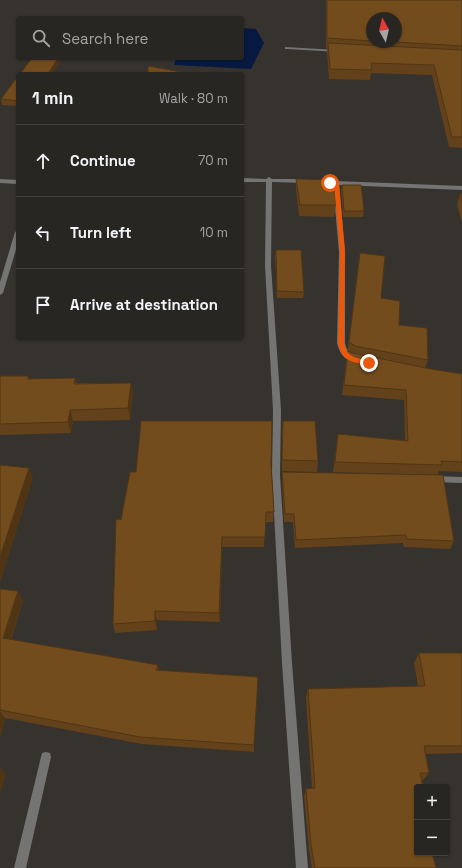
<!DOCTYPE html>
<html lang="en">
<head>
<meta charset="utf-8">
<style>
  body { margin:0; font-family:"Space Grotesk",sans-serif; background:#302e2b; color:#f1f3f6 }
  .controls { position:absolute; right:12px; bottom:12px; display:grid; overflow:hidden; border-radius:4px; box-shadow:0 1px 3px #0004 }
  .controls button { width:36px; height:36px; display:grid; place-items:center; padding:0; border:0; border-bottom:1px solid #444341; background:#282623; color:#f1f3f6; font:20px sans-serif }
  .compass { position:absolute; left:366px; top:12px; width:36px; height:36px; border-radius:50%; background:#282623; box-shadow:0 1px 3px #0004; rotate:352deg }
  .stop { position:absolute; width:12px; height:12px; margin:-9px; border:3px solid #ea580c; border-radius:50%; background:#fff }
  .stop.end { background:#ea580c; border-color:#fff; box-shadow:0 1px 4px #0008 }
  .list { margin:0; padding:0; list-style:none }
  h2 { display:flex; justify-content:space-between; align-items:center; height:52px; margin:0; padding:0 16px; font-size:17px }
  h2 small { font-size:13px; font-weight:400; color:#a5a5a6 }
  .list li { display:grid; grid-template-columns:26px 1fr auto; gap:12px; align-items:center; box-sizing:border-box; height:72px; padding:0 16px; border-top:1px solid #444341 }
  .list b { display:block; font-size:15px; white-space:nowrap }
  .list em { font-size:13px; font-style:normal; color:#a5a5a6 }
  .icon { flex:none; width:22px; height:22px; fill:none; stroke:currentColor; stroke-width:2; stroke-linecap:round; stroke-linejoin:round }
  .map { position:relative; flex:none; width:462px; height:868px; overflow:hidden }
  .search { position:absolute; background:#282623; box-shadow:0 1px 3px #0004; left:16px; top:16px; width:228px; height:44px; display:flex; align-items:center; gap:10px; box-sizing:border-box; padding:0 14px; border-radius:4px; color:#a5a5a6; font-size:15px }
  .panel { position:absolute; background:#282623; box-shadow:0 1px 3px #0004; left:16px; top:72px; width:228px; height:268px; border-radius:4px }
  .map>svg:first-child { display:block }
  .water { fill:#071941 }
  .lines { fill:none; stroke-linecap:round; stroke-linejoin:round }
  .street { fill:#747472; fill-rule:evenodd }
  .wall { fill:#63411a; fill-rule:evenodd }
  .shaded-wall { fill:#503515 }
  .building { fill:#734c1e; stroke:#503515 }
  .route { fill:#ea580c }
</style>
</head>
<body>
<div class="map">
<svg width="462" height="868" viewBox="0 0 462 868">
  <rect width="100%" height="100%" fill="#36332f"/>
  <!-- water -->
  <path class="water" d="M242 28 256 29 264 43 251 69 174 65 176 58H242Z"/>
  <g class="lines">
    <!-- street -->
    <path class="street" d="M285 47 338 50 340 51 338 52 287 49H285Z
      M269 177 272 179H307L310 181 307 183 272 182 271 266 281 410 280 475 292 663 308 868H296L282 663 272 475 273 410 265 266 266 182H242V178L266 179Z
      M0 179 18 180V184L0 183Z
      M336 181 462 186V190L339 185 345 252V343C347 352 351 357 360 359L361 361 357 364C346 361 340 355 337 343L339 252 333 185 328 183 331 181Z
      M18 230V243L3 293 0 295V282L15 232Z
      M433 476 462 477V483L433 482 430 481 429 479 430 477Z
      M46 752 50 753 51 757 26 868H14L41 757 42 753Z"/>
  </g>
  <!-- wall -->
  <path class="wall" d="M326 0H462V148L449 147 432 75 371 73 370 80 329 79 327 53V48H326ZM372 18 396 42H372Z
    M18 76V106L2 105 1 99Z
    M296 179 336 205 334 217 299 216 296 190Z
    M342 185 364 211 363 217H343L341 191Z
    M460 194H462V222L457 205Z
    M276 250 304 292 303 298H277L275 256Z
    M360 253 381 298 399 325 428 360 425 368 462 374V472L439 471 438 475 333 472 338 434 405 441 404 400 342 395Z
    M0 376H28L29 379 75 378 76 383H131L133 394 130 420 73 421 71 433 0 435Z
    M283 421 318 461 317 472 282 471V432Z
    M271 464 274 512 273 522H265L264 547H222L220 622 157 620V630L115 633 113 624 121 520Z
    M282 472 454 541 450 549 404 547 403 543 295 548 293 522H284L282 481Z
    M0 589 23 601 11 640 158 665 159 671 254 745V752L142 744 5 718 0 738Z
    M419 653H462V753L425 754 429 773 423 780H421L417 853 436 868H312L309 850 304 796 306 789H312L306 698 308 689 418 686 414 663Z"/>
  <!-- shaded-wall -->
  <path class="shaded-wall" d="M58 58H62L52 74H48Z
    M131 383 133 394 130 420 128 408Z
    M70 410 73 421 71 433 68 422Z
    M29 468 33 479 0 583V557Z
    M222 537V547L220 622 219 613Z
    M18 591 23 601 8 647 3 638Z
    M155 611 157 620V630L155 621Z
    M0 711 5 718 0 738Z
    M0 767 6 774 0 795Z"/>
  <!-- building -->
  <path class="building" d="M327 0H462V46L396 42V18H372V41L327 38Z
    M328 43 462 50V137H452L434 65 371 63 372 70 330 69Z
    M32 58H58L48 74H20Z
    M148 66 181 72 180 74H148Z
    M18 76V101L1 99Z
    M296 179 334 180 336 205H300Z
    M342 185H361L364 211H344Z
    M460 194H462V202Z
    M276 250H301L304 292 277 291Z
    M360 253 385 256 381 298 400 301 399 325 427 328 428 360 355 346 349 342Z
    M348 351 353 353 431 369 462 374V462L441 461 442 465 335 462 338 434 408 441 406 390 344 385Z
    M0 376H28V379L75 378 74 384 131 383 128 408 70 410 68 422 0 424Z
    M141 421H272L271 464 274 512H266L265 537H222L219 613 155 611V621L113 624 116 519 121 520 130 472H136Z
    M283 421H315L318 461 282 460Z
    M0 465 29 468 0 557Z
    M282 472 443 475 454 541 407 539 406 535 296 540 294 514H285Z
    M0 589 18 591 3 638 158 665 156 670 258 677 254 745 140 737 0 710Z
    M419 653H462V746H424L429 773H420L423 787H417V853H432L436 868H315L311 845 306 789 315 788 308 689 425 686Z"/>
  <!-- route -->
  <path class="route" d="M330 181 339 183 345 252 344 343C348 360 357 357 371 361V364L369 365C352 362 342 362 338 343L340 252 334 184H328Z"/>
</svg>
<div class="controls">
<button>+</button>
<button>−</button>
</div>
<svg class="compass" viewBox="-18 -18 36 36"><path d="M0-13l5 13h-10z" fill="#e53935"/><path d="M0 13l5-13h-10z" fill="#a5a5a6"/></svg>
<div class="stop" style="left:330px;top:183px"></div>
<div class="stop end" style="left:369px;top:363px"></div>
<div class="search"><svg class="icon" aria-label="search" viewBox="0 0 24 24"><circle cx="10" cy="10" r="6"/><path d="M15 15l6 6"/></svg>Search here</div>
<section class="panel">
<h2>1 min<small>Walk · 80 m</small></h2>
<ul class="list">
<li><svg class="icon" aria-label="ahead" viewBox="0 0 24 24"><path d="M12 20V5M6 11l6-6 6 6"/></svg><div><b>Continue</b></div><em>70 m</em></li>
<li><svg class="icon" aria-label="left" viewBox="0 0 24 24"><path d="M17 20v-9H6M10 6l-5 5 5 5"/></svg><div><b>Turn left</b></div><em>10 m</em></li>
<li><svg class="icon" aria-label="arrive" viewBox="0 0 24 24"><path d="M6 21V4h12l-3 4 3 4H6"/></svg><div><b>Arrive at destination</b></div></li>
</ul>
</section>
</div>
</body>
</html>
